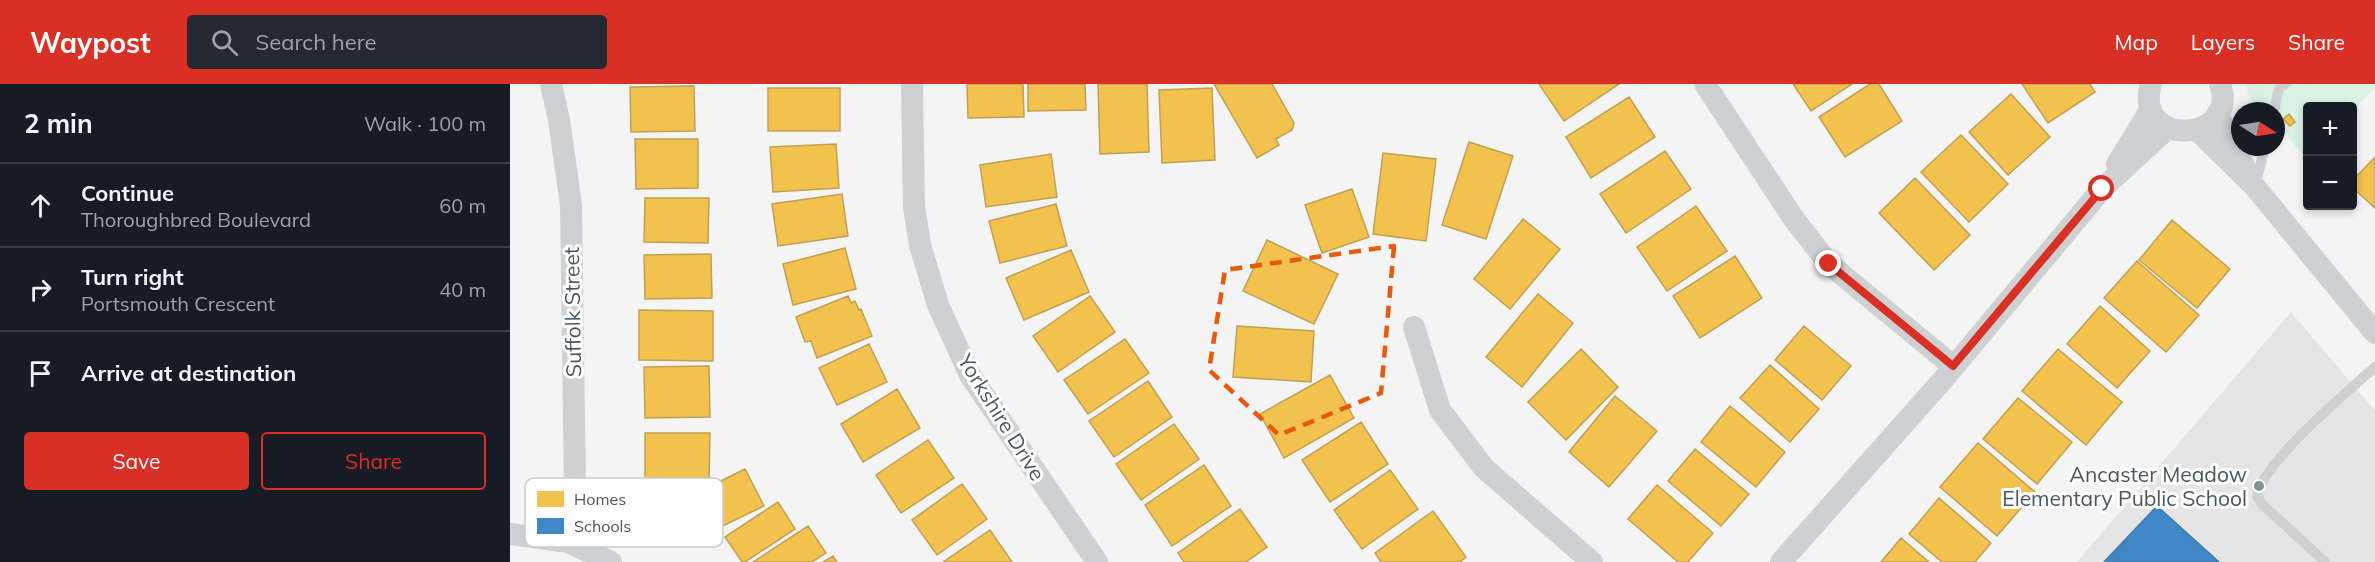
<!DOCTYPE html>
<html lang="en">
<head>
<meta charset="utf-8">
<style>
  body { margin:0; font-family:Mulish,sans-serif; background:#242831; color:#f1f3f6 }
  .controls { position:absolute; right:18px; top:18px; display:grid; overflow:hidden; border-radius:6px; box-shadow:0 3px 9px #0003 }
  .controls button { width:54px; height:54px; display:grid; place-items:center; padding:0; border:0; border-bottom:2px solid #363941; background:#171b24; color:#f1f3f6; font:30px sans-serif }
  .compass { position:absolute; left:1721px; top:18px; width:54px; height:54px; border-radius:50%; background:#171b24; box-shadow:0 3px 9px #0003; rotate:102deg }
  .stop { position:absolute; width:18px; height:18px; margin:-14px; border:4px solid #d93025; border-radius:50%; background:#fff }
  .stop.end { background:#d93025; border-color:#fff; box-shadow:0 2px 6px #0008 }
  .list { margin:0; padding:0; list-style:none }
  h2 { display:flex; justify-content:space-between; align-items:center; height:78px; margin:0; padding:0 24px; font-size:26px }
  h2 small { font-size:20px; font-weight:400; color:#9ea1a6 }
  .list li { display:grid; grid-template-columns:39px 1fr auto; gap:18px; align-items:center; box-sizing:border-box; height:84px; padding:0 24px; border-top:2px solid #363941 }
  .list b { display:block; font-size:22px; white-space:nowrap }
  .list p { margin:0; font-size:20px; white-space:nowrap; color:#9ea1a6 }
  .list em { font-size:20px; font-style:normal; color:#9ea1a6 }
  .actions { display:flex; gap:12px; padding:18px 24px }
  .actions a { flex:1; padding:14px 0; border:2px solid #d93025; border-radius:6px; text-align:center; font-size:21px; color:#d93025 }
  .actions .main { background:#d93025; color:#fff }
  .icon { flex:none; width:33px; height:33px; fill:none; stroke:currentColor; stroke-width:2; stroke-linecap:round; stroke-linejoin:round }
  .map { position:relative; flex:none; width:1865px; height:478px; overflow:hidden }
  header { display:flex; align-items:center; gap:36px; box-sizing:border-box; height:84px; padding:0 30px; background:#d93025; color:#fff }
  header strong { font-size:28px }
  nav { display:flex; gap:33px; margin-inline-start:auto; font-size:21px }
  .search { width:420px; height:54px; background:#242831; display:flex; align-items:center; gap:15px; box-sizing:border-box; padding:0 21px; border-radius:6px; color:#9ea1a6; font-size:22px }
  main { display:flex }
  aside { flex:1; background:#171b24 }
  .map>svg:first-child { display:block }
  .education { fill:#e6e5e6 }
  .green { fill:#d9f2e3 }
  .homes { fill:#f2c14e; stroke:#c0a154; stroke-width:1.5 }
  .schools { fill:#3f88c5; stroke:#4279a7; stroke-width:1.5 }
  .lines { fill:none; stroke-linecap:round; stroke-linejoin:round }
  .service { stroke:#ced0d2; stroke-width:10 }
  .minor { stroke:#ced0d2; stroke-width:22 }
  .route { stroke:#d93025; stroke-width:8 }
  .marked { fill:none; stroke:#e8590c; stroke-width:4.5; stroke-dasharray:12 8; stroke-linejoin:round }
  .poi-dot { fill:#868d94; stroke:#fff; stroke-width:2 }
  .labels { text-anchor:middle; dominant-baseline:central; stroke-width:6; stroke-linejoin:round; paint-order:stroke }
  .street-label { font-size:21px; fill:#4a5661; stroke:#fff }
  .poi-label { font-size:21px; fill:#4a5661; stroke:#fff; text-anchor:end }
  .key { fill:#fff; stroke:#c9ccd0; stroke-width:1.5 }
  .key-label { font-size:16px; fill:#4a5661 }
</style>
</head>
<body>
<header>
<strong>Waypost</strong>
<div class="search"><svg class="icon" aria-label="search" viewBox="0 0 24 24"><circle cx="10" cy="10" r="6"/><path d="M15 15l6 6"/></svg>Search here</div>
<nav><a>Map</a><a>Layers</a><a>Share</a></nav>
</header>
<main>
<aside>
<h2>2 min<small>Walk · 100 m</small></h2>
<ul class="list">
<li><svg class="icon" aria-label="ahead" viewBox="0 0 24 24"><path d="M12 20V5M6 11l6-6 6 6"/></svg><div><b>Continue</b><p>Thoroughbred Boulevard</p></div><em>60 m</em></li>
<li><svg class="icon" aria-label="right" viewBox="0 0 24 24"><path d="M7 20v-9h11M14 6l5 5-5 5"/></svg><div><b>Turn right</b><p>Portsmouth Crescent</p></div><em>40 m</em></li>
<li><svg class="icon" aria-label="arrive" viewBox="0 0 24 24"><path d="M6 21V4h12l-3 4 3 4H6"/></svg><div><b>Arrive at destination</b></div></li>
</ul>
<div class="actions"><a class="main">Save</a><a>Share</a></div>
</aside>
<div class="map">
<svg width="1865" height="478" viewBox="0 0 1865 478">
  <rect width="100%" height="100%" fill="#f4f4f4"/>
  <!-- education -->
  <path class="education" d="M1781 228 1865 327V478H1567Z"/>
  <!-- green -->
  <path class="green" d="M1736 0H1865V3L1843 27 1842 22H1798L1797 75 1766 40V27H1754L1738 10Z"/>
  <!-- homes -->
  <path class="homes" d="M457 0H513L514 33 458 34Z
    M518 0H575L576 26 518 27Z
    M588 0H637L639 68 590 70Z
    M704 0H762L784 39 782 46 766 55 769 61 747 74Z
    M1029 0H1109L1054 37Z
    M1283 0H1342L1301 27Z
    M1360 0H1369L1392 37 1335 73 1309 33Z
    M1512 0H1580L1585 8 1538 39Z
    M184 2 185 47 121 48 120 3Z
    M258 4H330V47H258Z
    M702 4 705 76 652 79 649 6Z
    M1501 10 1540 53 1498 91 1459 48Z
    M1119 13 1145 53 1081 94 1056 53Z
    M1779 30 1785 38 1780 42 1773 35Z
    M1451 51 1498 100 1459 138 1411 88Z
    M125 55H188V104L126 105Z
    M959 58 1003 72 976 155 932 141Z
    M326 60 329 104 263 108 260 63Z
    M1155 67 1181 105 1116 149 1090 110Z
    M873 69 926 75 916 157 863 150Z
    M541 70 547 113 476 123 470 81Z
    M1865 73V124L1842 103V97Z
    M1405 94 1460 151 1424 186 1369 129Z
    M842 105 859 153 812 169 795 121Z
    M332 110 338 152 268 162 262 120Z
    M135 114H199L198 159 134 158Z
    M546 120 557 162 490 179 479 137Z
    M1186 122 1217 167 1157 207 1127 163Z
    M1013 135 1050 165 1000 225 964 195Z
    M1662 136 1720 185 1687 224 1629 176Z
    M757 156 828 190 804 240 733 207Z
    M335 164 346 205 283 221 273 180Z
    M561 166 579 208 514 236 496 194Z
    M201 170 202 214 135 215 134 171Z
    M1225 172 1252 214 1190 254 1163 212Z
    M1627 177 1689 231 1656 268 1594 214Z
    M1028 210 1063 239 1012 303 976 273Z
    M338 212 341 219 345 217 349 226 351 225 362 252 307 274 301 257 295 258 286 233Z
    M580 212 605 248 548 288 523 252Z
    M1590 222 1640 267 1607 304 1557 260Z
    M129 226 203 227V277L129 276Z
    M727 242 804 247 801 298 723 293Z
    M1294 242 1341 282 1312 316 1265 276Z
    M615 255 639 289 578 330 554 296Z
    M359 260 377 298 327 321 309 284Z
    M1071 265 1108 303 1056 356 1018 318Z
    M1548 265 1612 318 1576 361 1512 307Z
    M1260 281 1309 325 1280 358 1230 314Z
    M199 282 200 333 135 334 134 283Z
    M820 291 844 334 774 374 750 330Z
    M638 297 662 333 604 373 579 337Z
    M387 305 410 344 353 378 331 340Z
    M1105 312 1147 347 1099 403 1059 368Z
    M1508 314 1562 358 1527 400 1473 355Z
    M1220 322 1275 368 1246 403 1191 358Z
    M851 338 878 380 820 418 792 376Z
    M664 340 689 375 631 416 606 380Z
    M135 349H200L199 399H135Z
    M418 356 444 394 391 429 366 391Z
    M1468 359 1525 408 1487 452 1430 403Z
    M1185 365 1239 410 1211 442 1158 397Z
    M694 381 721 422 662 462 635 421Z
    M235 385 254 422 192 452 174 415Z
    M880 386 908 425 852 465 824 426Z
    M452 400 477 435 427 471 402 436Z
    M1147 401 1203 449 1178 478H1168L1118 435Z
    M1429 414 1481 459 1465 478H1432L1399 450Z
    M268 418 285 445 235 478H232L215 453Z
    M730 425 757 463 736 478H674L668 469Z
    M923 427 956 473 950 478H871L865 469Z
    M298 442 316 469 302 478H243Z
    M480 446 502 478H433Z
    M1391 454 1419 478H1371Z
    M323 472 327 478H313Z"/>
  <!-- schools -->
  <path class="schools" d="M1647 422 1709 478H1594Z"/>
  <g class="lines">
    <!-- service -->
    <path class="service" d="M1764 27 1769 4 1776 0
      M1745 103 1755 63
      M1815 478 1752 420 1747 412C1753 378 1837 308 1865 283"/>
    <!-- minor -->
    <path class="minor" d="M41 0 49 36 61 121 65 406 58 458
      M402 0 404 123 410 161 428 221 460 291 587 478
      M1195 0 1284 135 1319 180 1443 282
      M1641 0C1622 65 1731 59 1710 0
      M1707 30 1736 86
      M1687 46 1745 103 1865 249
      M1607 80 1641 25
      M904 243 930 326 974 384 1082 478
      M0 450 58 458 101 478
      M1271 478 1431 298 1592 105 1658 44"/>
  </g>
  <g class="lines">
    <!-- route -->
    <path class="route" d="M1319 180 1443 282 1592 105"/>
  </g>
  <!-- marked area -->
  <path class="marked" d="M884 162 871 309 769 351 699 286 715 186Z"/>
  <!-- markers -->
  <circle class="poi-dot" cx="1749" cy="402" r="6"/>
  <g class="labels">
    <!-- street labels -->
    <g class="street-label">
      <text transform="translate(62 228) rotate(-91)">Suffolk Street</text>
      <text transform="translate(492 333) rotate(58)">Yorkshire Drive</text>
    </g>
    <!-- poi labels -->
    <g class="poi-label">
      <text x="1737" y="390">Ancaster Meadow<tspan x="1737" dy="24">Elementary Public School</tspan></text>
    </g>
  </g>
  <!-- legend -->
  <rect x="15" y="394" width="198" height="69" rx="9" class="key"/>
  <rect x="27" y="407" width="27" height="16" fill="#f2c14e"/>
  <rect x="27" y="434" width="27" height="16" fill="#3f88c5"/>
  <g class="key-label">
    <text x="64" y="421">Homes</text>
    <text x="64" y="448">Schools</text>
  </g>
</svg>
<div class="controls">
<button>+</button>
<button>−</button>
</div>
<svg class="compass" viewBox="-18 -18 36 36"><path d="M0-13l5 13h-10z" fill="#e53935"/><path d="M0 13l5-13h-10z" fill="#9ea1a6"/></svg>
<div class="stop" style="left:1592px;top:105px"></div>
<div class="stop end" style="left:1319px;top:180px"></div>
</div>
</main>
</body>
</html>
